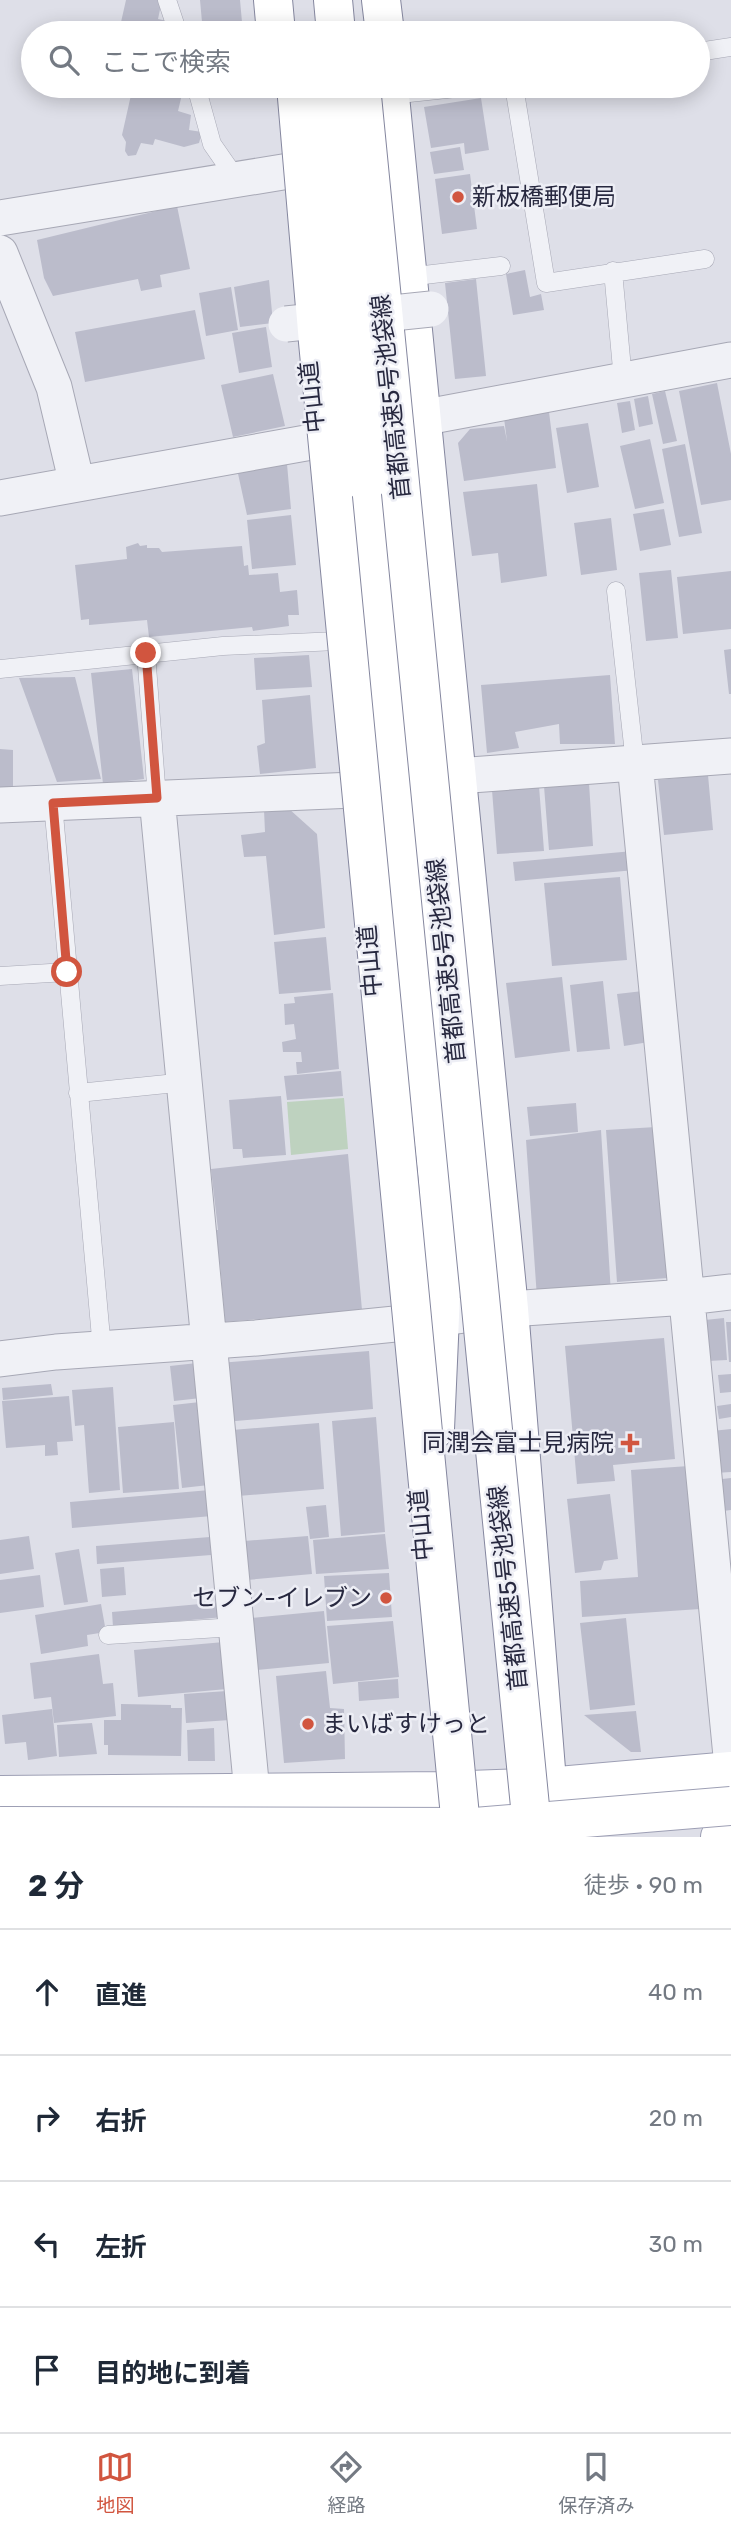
<!DOCTYPE html>
<html lang="ja">
<head>
<meta charset="utf-8">
<style>
  body { margin:0; font-family:Rubik,"Noto Sans JP",sans-serif; background:#f6f6f7; color:#1f2937 }
  .stop { position:absolute; width:21px; height:21px; margin:-16px; border:5px solid #d1553f; border-radius:50%; background:#fff }
  .stop.end { background:#d1553f; border-color:#fff; box-shadow:0 2px 7px #0008 }
  .list { margin:0; padding:0; list-style:none }
  h2 { display:flex; justify-content:space-between; align-items:center; height:91px; margin:0; padding:0 28px; font-size:30px }
  h2 small { font-size:23px; font-weight:400; color:#747a83 }
  .list li { display:grid; grid-template-columns:46px 1fr auto; gap:21px; align-items:center; box-sizing:border-box; height:126px; padding:0 28px; border-top:2px solid #e0e1e3 }
  .list b { display:block; font-size:26px; white-space:nowrap }
  .list em { font-size:23px; font-style:normal; color:#747a83 }
  .icon { flex:none; width:38px; height:38px; fill:none; stroke:currentColor; stroke-width:2; stroke-linecap:round; stroke-linejoin:round }
  .map { position:relative; flex:none; width:731px; height:1837px; overflow:hidden }
  .search { position:absolute; background:#fff; box-shadow:0 4px 18px #0003; left:21px; right:21px; top:21px; height:77px; display:flex; align-items:center; gap:18px; box-sizing:border-box; padding:0 24px; border-radius:38px; color:#747a83; font-size:26px }
  .sheet { height:595px; background:#fff }
  nav { display:flex; justify-content:space-around; align-items:center; box-sizing:border-box; height:98px; border-top:2px solid #e0e1e3; background:#fff; font-size:19px; color:#747a83 }
  nav a { display:grid; justify-items:center; gap:4px }
  nav .on { color:#d1553f }
  .map>svg:first-child { display:block }
  .green { fill:#bed2bf }
  .building { fill:#bbbccb }
  .lines { fill:none; stroke-linecap:round; stroke-linejoin:round }
  .lane-casing { stroke:#a7a8b5; stroke-width:19 }
  .street-casing { stroke:#a7a8b5; stroke-width:37 }
  .primary-casing { stroke:#9d9fb4; stroke-width:40 }
  .highway-casing { stroke:#85879f; stroke-width:40 }
  .lane { stroke:#f0f1f6; stroke-width:18 }
  .street { stroke:#f0f1f6; stroke-width:35 }
  .primary { stroke:#fff; stroke-width:38 }
  .highway { stroke:#fff; stroke-width:38 }
  .street-bridge-casing { stroke:#a7a8b5; stroke-width:37; stroke-linecap:butt }
  .primary-bridge-casing { stroke:#9d9fb4; stroke-width:40; stroke-linecap:butt }
  .highway-bridge-casing { stroke:#85879f; stroke-width:40; stroke-linecap:butt }
  .street-bridge { stroke:#f0f1f6; stroke-width:35 }
  .primary-bridge { stroke:#fff; stroke-width:38 }
  .highway-bridge { stroke:#fff; stroke-width:38 }
  .route { stroke:#d1553f; stroke-width:9 }
  .poi-dot { fill:#d1553f; stroke:#edeef5; stroke-width:2.5 }
  .labels { text-anchor:middle; dominant-baseline:central; stroke-width:5; stroke-linejoin:round; paint-order:stroke }
  .poi-label { font-size:24px; fill:#27283f; stroke:#edeef5; text-anchor:start }
  .street-label { font-size:24px; fill:#27283f; stroke:#edeef5 }
</style>
</head>
<body>
<div class="map">
<svg width="731" height="1837" viewBox="0 0 731 1837">
  <rect width="100%" height="100%" fill="#dedfe8"/>
  <!-- green -->
  <path class="green" d="M344 1098 348 1149 291 1155 287 1102Z"/>
  <!-- building -->
  <path class="building" d="M126 0H162L158 19 172 22 170 33H128L119 31Z
    M200 0H240L243 33H203Z
    M133 86H184L178 111 191 115 189 130 202 132 199 143 184 147 155 139 153 145 141 143 136 155 128 156 125 151 126 142 122 135Z
    M481 98 489 150 465 154 464 143 431 148 424 107Z
    M460 147 464 170 434 174 430 152Z
    M470 174 477 229 442 234 435 179Z
    M177 206 190 269 160 275 162 287 141 291 138 279 53 296 44 278 37 240Z
    M525 270 530 297 541 294 544 310 513 315 506 274Z
    M476 279 486 376 455 379 445 283Z
    M269 280 273 323 240 327 234 287Z
    M231 287 238 330 206 336 199 293Z
    M195 310 205 359 85 382 75 332Z
    M266 327 272 367 239 373 232 333Z
    M273 374 285 426 233 437 221 385Z
    M717 383 731 454V500L701 505 679 391Z
    M665 391 677 441 663 444 652 394Z
    M648 396 653 424 639 427 634 399Z
    M630 401 635 430 622 433 617 403Z
    M549 412 556 468 464 481 458 443 470 429 504 426 507 441 504 418Z
    M588 423 599 487 567 493 556 428Z
    M650 439 664 503 635 509 620 446Z
    M685 444 702 533 679 537 662 449Z
    M287 464 291 509 247 515 237 469Z
    M537 484 547 576 501 583 498 553 472 556 463 492Z
    M664 509 671 545 640 551 633 514Z
    M291 515 296 565 252 569 247 520Z
    M611 518 617 570 581 575 574 523Z
    M138 543 140 546 147 545V548H159L162 552 242 546 244 566 248 565 249 575 278 573 280 592 297 590 299 615H288L289 626 253 631 252 627 149 637 147 620 89 625V619L81 620 75 565 127 559 126 547Z
    M671 570 678 638 646 641 639 573Z
    M731 571V629L683 634 677 577Z
    M731 649V694H729L724 650Z
    M309 655 312 687 256 690 254 658Z
    M132 669 144 779 103 784 91 673Z
    M610 675 615 744H560L559 724 515 732 519 748 487 753 481 685Z
    M75 677 101 779 57 782 19 678Z
    M310 695 316 768 260 774 257 746 265 743 262 700Z
    M0 749 13 750V790H0Z
    M708 775 713 830 664 835 658 780Z
    M589 783 593 846 549 850 544 786Z
    M539 786 544 851 497 854 492 790Z
    M288 808 317 834 325 928 274 935 266 856 244 857 241 835 265 832 264 810Z
    M633 851 635 870 515 881 513 862Z
    M620 877 627 960 552 966 544 883Z
    M326 937 331 990 279 994 274 942Z
    M562 977 570 1051 515 1058 506 983Z
    M603 981 610 1049 577 1052 570 985Z
    M643 991 649 1042 624 1046 617 994Z
    M333 993 339 1069 297 1074 296 1062H302L301 1052H283L282 1042 296 1039 294 1024 285 1025 284 1004 295 1003 294 997Z
    M341 1071 343 1096 287 1100 284 1076Z
    M281 1096 286 1155 243 1158 242 1149H233L229 1100Z
    M576 1103 578 1132 530 1136 527 1107Z
    M656 1127 667 1278 617 1282 606 1130Z
    M601 1130 611 1294 537 1298 526 1140Z
    M348 1154 362 1310 225 1322 220 1263H214L212 1230H218L211 1169Z
    M724 1318 727 1360 708 1361 705 1320Z
    M726 1322H731V1362H729Z
    M664 1338 675 1459 613 1465 615 1481 577 1484 565 1346Z
    M369 1351 373 1409 224 1422 219 1363Z
    M197 1363 201 1398 174 1401 170 1366Z
    M731 1374V1392L720 1393 718 1375Z
    M51 1384 53 1395 3 1400 2 1388Z
    M113 1387 120 1490 89 1493 84 1425 75 1426 72 1390Z
    M69 1396 73 1441 57 1442 58 1455 45 1456V1445L6 1448 2 1401Z
    M200 1402 209 1485 182 1488 173 1405Z
    M731 1404V1417L719 1419 717 1406Z
    M376 1417 385 1532 341 1536 332 1421Z
    M174 1422 179 1489 123 1493 118 1427Z
    M319 1423 324 1489 238 1496 232 1430Z
    M731 1429V1472L715 1473 712 1431Z
    M689 1466 700 1609 582 1617 580 1581 638 1577 631 1470Z
    M731 1478V1510L723 1511 722 1479Z
    M210 1490 212 1516 72 1528 70 1502Z
    M610 1494 618 1559 604 1561 601 1570 575 1573 567 1499Z
    M326 1505 329 1537 310 1539 306 1507Z
    M385 1534 389 1569 316 1574 313 1540Z
    M29 1536 34 1569 0 1574V1540Z
    M308 1536 312 1574 247 1580 244 1541Z
    M210 1537 211 1555 97 1564 96 1546Z
    M79 1549 88 1602 64 1605 55 1553Z
    M124 1567 126 1595 102 1597 100 1569Z
    M389 1573 392 1617 327 1621 324 1576Z
    M40 1575 44 1607 0 1613V1580Z
    M222 1602 224 1617 113 1627 112 1612Z
    M101 1604 106 1632 87 1635 88 1646 41 1654 35 1615Z
    M324 1611 329 1663 257 1670 251 1618Z
    M626 1618 635 1705 590 1710 580 1623Z
    M393 1621 399 1677 333 1684 327 1626Z
    M224 1642 227 1689 138 1697 134 1650Z
    M99 1654 103 1684 113 1683 116 1716 54 1723 51 1697 34 1699 30 1663Z
    M326 1671 330 1708 344 1709 345 1759 284 1763 276 1676Z
    M398 1679 399 1698 359 1701 358 1682Z
    M227 1691 230 1720 186 1723 184 1694Z
    M121 1704 171 1705V1708H182L181 1756 108 1755V1745H104V1720H121Z
    M52 1709 57 1756 28 1760 26 1742 5 1744 2 1715Z
    M636 1711 641 1752H631L584 1715Z
    M92 1723 97 1754 59 1757 57 1725Z
    M214 1728 215 1761H188L187 1730Z"/>
  <g class="lines">
    <!-- lane casing -->
    <g class="lane-casing">
      <path id="lane" d="M167 0 178 33
        M698 52 731 47
        M196 86 212 144 237 180
        M514 86 546 283 705 259
        M390 95 475 86
        M613 271 623 380
        M407 277 501 266
        M616 591 635 763
        M146 653 157 798
        M0 669 223 646 337 641
        M53 803 102 1349
        M0 976 67 972
        M78 1093 186 1082
        M108 1635 236 1627"/>
    </g>
    <!-- street casing -->
    <g class="street-casing">
      <path id="street" d="M0 218 289 171
        M0 253 54 387 77 484
        M0 498 317 441 421 418 731 360
        M635 763 731 1756
        M457 776 731 756
        M157 798 252 1792
        M0 805 354 790
        M0 1359 56 1352 256 1338 405 1323 509 1309 687 1297 731 1292"/>
    </g>
    <!-- primary casing -->
    <g class="primary-casing">
      <path id="primary" d="M0 1795 442 1791 547 1787 731 1771
        M720 1837 731 1836"/>
    </g>
    <!-- highway casing -->
    <g class="highway-casing">
      <path id="highway" d="M273 0 276 33
        M333 0 336 33
        M381 0 385 33
        M389 86 509 1309 550 1819
        M366 483 438 1183 442 1271 435 1429"/>
    </g>
    <!-- lane -->
    <use href="#lane" class="lane"/>
    <!-- street -->
    <use href="#street" class="street"/>
    <!-- primary -->
    <use href="#primary" class="primary"/>
    <!-- highway -->
    <use href="#highway" class="highway"/>
    <!-- street-bridge casing -->
    <g class="street-bridge-casing">
      <path id="street-bridge" d="M286 324 431 309"/>
    </g>
    <!-- primary-bridge casing -->
    <g class="primary-bridge-casing">
      <path id="primary-bridge" d="M0 1826 475 1827 731 1806"/>
    </g>
    <!-- highway-bridge casing -->
    <g class="highway-bridge-casing">
      <path id="highway-bridge" d="M296 86 318 342 462 1837
        M334 86 337 201 366 483
        M361 86 533 1837"/>
    </g>
    <!-- street-bridge -->
    <use href="#street-bridge" class="street-bridge"/>
    <!-- primary-bridge -->
    <use href="#primary-bridge" class="primary-bridge"/>
    <!-- highway-bridge -->
    <use href="#highway-bridge" class="highway-bridge"/>
  </g>
  <g class="lines">
    <!-- route -->
    <path class="route" d="M67 972 53 803 157 798 146 653"/>
  </g>
  <!-- markers -->
  <g class="poi-dot">
    <circle cx="458" cy="197" r="7"/>
    <path d="M626.5 1432.5h7v7h7v7h-7v7h-7v-7h-7v-7h7z"/>
    <circle cx="386" cy="1598" r="7"/>
    <circle cx="308" cy="1724" r="7"/>
  </g>
  <g class="labels">
    <!-- poi labels -->
    <g class="poi-label">
      <text x="472" y="197">新板橋郵便局</text>
      <text x="614" y="1443" text-anchor="end">同潤会富士見病院</text>
      <text x="372" y="1598" text-anchor="end">セブン-イレブン</text>
      <text x="322" y="1724">まいばすけっと</text>
    </g>
    <!-- street labels -->
    <g class="street-label">
      <text transform="translate(312 397) rotate(-96)">中山道</text>
      <text transform="translate(391 397) rotate(-96)">首都高速5号池袋線</text>
      <text transform="translate(370 961) rotate(-95)">中山道</text>
      <text transform="translate(446 961) rotate(-96)">首都高速5号池袋線</text>
      <text transform="translate(421 1525) rotate(-95)">中山道</text>
      <text transform="translate(508 1588) rotate(-96)">首都高速5号池袋線</text>
    </g>
  </g>
</svg>
<div class="stop" style="left:67px;top:972px"></div>
<div class="stop end" style="left:146px;top:653px"></div>
<div class="search"><svg class="icon" aria-label="search" viewBox="0 0 24 24"><circle cx="10" cy="10" r="6"/><path d="M15 15l6 6"/></svg>ここで検索</div>
</div>
<section class="sheet">
<h2>2 分<small>徒歩 · 90 m</small></h2>
<ul class="list">
<li><svg class="icon" aria-label="ahead" viewBox="0 0 24 24"><path d="M12 20V5M6 11l6-6 6 6"/></svg><div><b>直進</b></div><em>40 m</em></li>
<li><svg class="icon" aria-label="right" viewBox="0 0 24 24"><path d="M7 20v-9h11M14 6l5 5-5 5"/></svg><div><b>右折</b></div><em>20 m</em></li>
<li><svg class="icon" aria-label="left" viewBox="0 0 24 24"><path d="M17 20v-9H6M10 6l-5 5 5 5"/></svg><div><b>左折</b></div><em>30 m</em></li>
<li><svg class="icon" aria-label="arrive" viewBox="0 0 24 24"><path d="M6 21V4h12l-3 4 3 4H6"/></svg><div><b>目的地に到着</b></div></li>
</ul>
</section>
<nav>
<a class="on"><svg class="icon" aria-label="map" viewBox="0 0 24 24"><path d="M3 6l6-2 6 2 6-2v14l-6 2-6-2-6 2zM9 4v14M15 6v14"/></svg>地図</a>
<a><svg class="icon" aria-label="directions" viewBox="0 0 24 24"><path d="M12 3l9 9-9 9-9-9zM9 14v-3h6M13 9l2 2-2 2"/></svg>経路</a>
<a><svg class="icon" aria-label="saved" viewBox="0 0 24 24"><path d="M7 4h10v16l-5-4-5 4z"/></svg>保存済み</a>
</nav>
</body>
</html>
